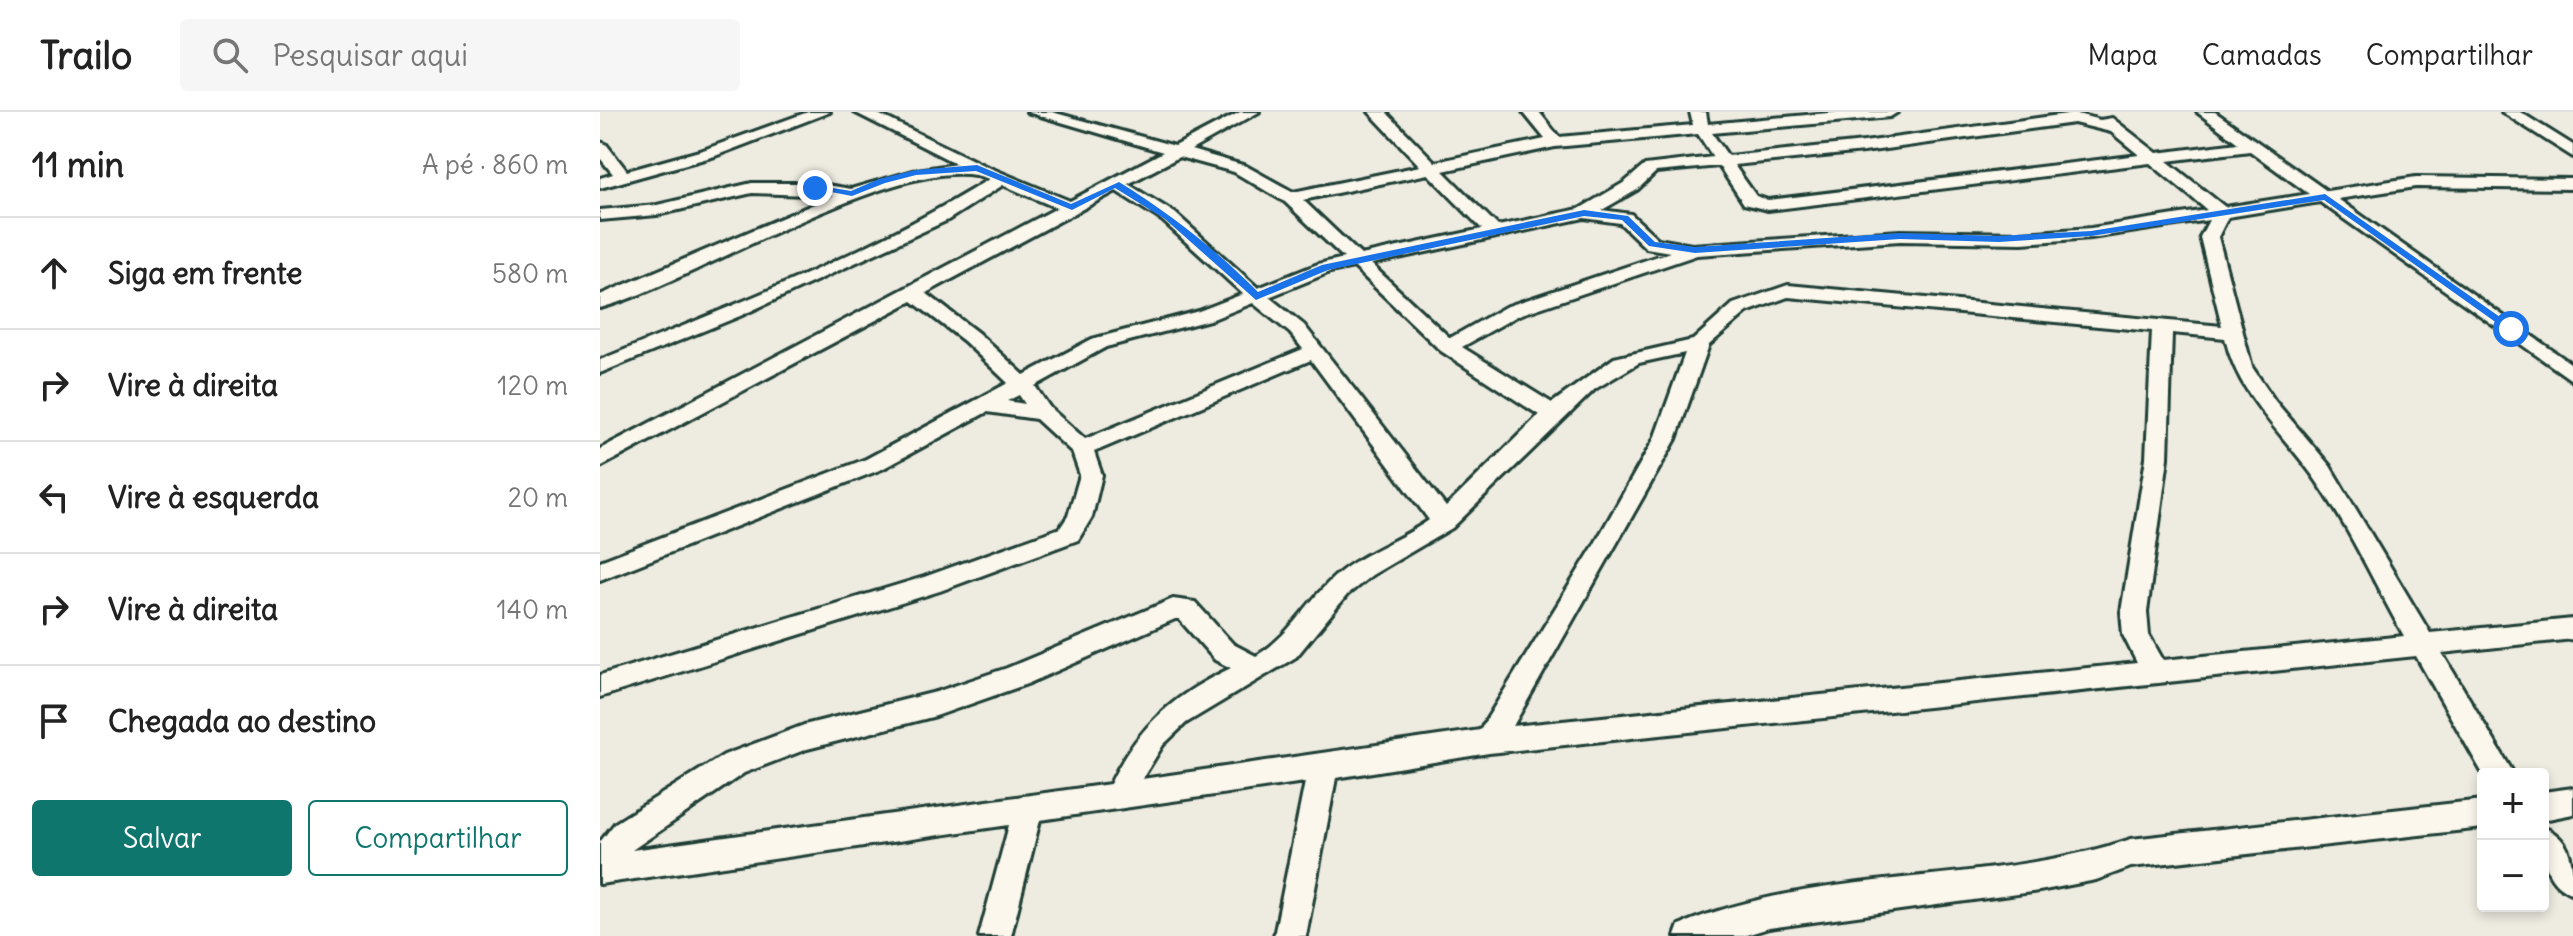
<!DOCTYPE html>
<html lang="pt">
<head>
<meta charset="utf-8">
<style>
  body { margin:0; font-family:Delius,sans-serif; background:#f6f6f6; color:#222 }
  .controls { position:absolute; right:24px; bottom:24px; display:grid; overflow:hidden; border-radius:8px; box-shadow:0 4px 12px #0003 }
  .controls button { width:72px; height:72px; display:grid; place-items:center; padding:0; border:0; border-bottom:2px solid #e0e0e0; background:#fff; color:#222; font:40px sans-serif }
  .stop { position:absolute; width:24px; height:24px; margin:-18px; border:6px solid #1a73e8; border-radius:50%; background:#fff }
  .stop.end { background:#1a73e8; border-color:#fff; box-shadow:0 2px 8px #0008 }
  .list { margin:0; padding:0; list-style:none }
  h2 { display:flex; justify-content:space-between; align-items:center; height:104px; margin:0; padding:0 32px; font-size:34px }
  h2 small { font-size:26px; font-weight:400; color:#767676 }
  .list li { display:grid; grid-template-columns:52px 1fr auto; gap:24px; align-items:center; box-sizing:border-box; height:112px; padding:0 32px; border-top:2px solid #e0e0e0 }
  .list b { display:block; font-size:30px; white-space:nowrap }
  .list em { font-size:26px; font-style:normal; color:#767676 }
  .actions { display:flex; gap:16px; padding:24px 32px }
  .actions a { flex:1; padding:18px 0; border:2px solid #0f766e; border-radius:8px; text-align:center; font-size:28px; color:#0f766e }
  .actions .main { background:#0f766e; color:#fff }
  .icon { flex:none; width:44px; height:44px; fill:none; stroke:currentColor; stroke-width:2; stroke-linecap:round; stroke-linejoin:round }
  .map { position:relative; flex:none; width:1973px; height:824px; overflow:hidden }
  header { display:flex; align-items:center; gap:48px; box-sizing:border-box; height:112px; padding:0 40px; background:#fff; border-bottom:2px solid #e0e0e0 }
  header strong { font-size:38px }
  nav { display:flex; gap:44px; margin-inline-start:auto; font-size:28px }
  .search { width:560px; height:72px; background:#f6f6f6; display:flex; align-items:center; gap:20px; box-sizing:border-box; padding:0 28px; border-radius:8px; color:#767676; font-size:30px }
  main { display:flex }
  aside { flex:1; background:#fff }
  .map>svg:first-child { display:block }
  .lines { fill:none; stroke-linecap:round; stroke-linejoin:round }
  .minor-casing { stroke:#1f3d34; stroke-width:6 }
  .minor { fill:#fbf7ec; fill-rule:evenodd }
  .route { fill:#1a73e8 }
</style>
</head>
<body>
<header>
<strong>Trailo</strong>
<div class="search"><svg class="icon" aria-label="search" viewBox="0 0 24 24"><circle cx="10" cy="10" r="6"/><path d="M15 15l6 6"/></svg>Pesquisar aqui</div>
<nav><a>Mapa</a><a>Camadas</a><a>Compartilhar</a></nav>
</header>
<main>
<aside>
<h2>11 min<small>A pé · 860 m</small></h2>
<ul class="list">
<li><svg class="icon" aria-label="ahead" viewBox="0 0 24 24"><path d="M12 20V5M6 11l6-6 6 6"/></svg><div><b>Siga em frente</b></div><em>580 m</em></li>
<li><svg class="icon" aria-label="right" viewBox="0 0 24 24"><path d="M7 20v-9h11M14 6l5 5-5 5"/></svg><div><b>Vire à direita</b></div><em>120 m</em></li>
<li><svg class="icon" aria-label="left" viewBox="0 0 24 24"><path d="M17 20v-9H6M10 6l-5 5 5 5"/></svg><div><b>Vire à esquerda</b></div><em>20 m</em></li>
<li><svg class="icon" aria-label="right" viewBox="0 0 24 24"><path d="M7 20v-9h11M14 6l5 5-5 5"/></svg><div><b>Vire à direita</b></div><em>140 m</em></li>
<li><svg class="icon" aria-label="arrive" viewBox="0 0 24 24"><path d="M6 21V4h12l-3 4 3 4H6"/></svg><div><b>Chegada ao destino</b></div></li>
</ul>
<div class="actions"><a class="main">Salvar</a><a>Compartilhar</a></div>
</aside>
<div class="map">
<svg width="1973" height="824" viewBox="0 0 1973 824">
  <rect width="100%" height="100%" fill="#eeece1"/>
  <filter id="ink" filterUnits="userSpaceOnUse"><feTurbulence type="fractalNoise" baseFrequency=".0125" numOctaves="2"/><feDisplacementMap in="SourceGraphic" scale="16" xChannelSelector="R" yChannelSelector="G"/><feConvolveMatrix kernelMatrix="1 2 1 2 8 2 1 2 1" color-interpolation-filters="sRGB"/></filter>
  <g filter="url(#ink)">
    <g class="lines">
      <!-- minor casing -->
      <g class="minor-casing">
        <path id="minor" d="M208 0H230L115 44 0 76V66L13 62 0 46V30L6 32 27 59 103 38Z
          M254 0H274L383 53 470 89 563 40 427 0H452L575 34 640 0H659L591 38 646 54 693 80 820 54 769 0H786L835 50 945 27 923 0H939L959 25 1093 13 1090 0H1106L1108 12 1239 0H1298L1290 5 1112 21 1128 44 1264 30 1474 1 1500 8 1512 6 1557 41 1638 31 1597 0H1615L1727 79 1816 65 1973 67V77L1816 75 1738 87 1973 253V269L1720 90 1628 105 1618 125 1652 255 1675 289 1730 354 1830 521 1973 507V527L1842 541 1914 662H1883L1816 544 889 641 736 666 706 824H674L705 670 440 708 411 824H379L409 713 0 772V730L15 711 124 643 204 613 336 580 407 556 573 487 595 490 633 532 656 544C692 523 708 486 739 461 766 439 801 428 829 408L711 248 494 340 502 363 492 405 478 428 340 479 0 585V563L324 465 460 416 468 404 480 363 472 340 436 307 387 300 282 357 0 468V449L266 347 408 271 364 229 312 189 0 355V337L457 96 403 73 348 108 140 204 0 261V248C131 194 269 142 389 67 310 33 90 173 0 196V183L233 84 152 81 57 103 0 108V98L57 93 152 71H215L251 77 317 58 357 52ZM1474 11 1511 20 1539 43 1168 88 1156 84 1134 53 1264 40ZM1098 22 1113 45 1045 53 1025 70 979 97 898 114 843 59 955 35ZM1650 39 1709 82 1625 95 1567 49ZM579 45 634 60 685 90 744 146 718 152 658 176 575 101 528 72ZM1550 51 1607 98 1491 116 1422 121 1300 119 1092 133 1058 127 1031 102 1002 98 1037 78 1056 60 1119 54 1144 92 1168 98ZM828 62 882 117 761 143 703 88ZM516 79 563 109 643 182 599 199 492 227 424 263 378 221 326 181ZM984 106 1020 111 1046 136 1070 140 905 195 850 226 771 152ZM1609 108 1600 125 1622 214 1188 173 1133 192 1093 228 1014 246 952 291 862 235 919 203 1097 143 1300 129 1422 131 1491 126ZM754 155 841 239 939 303 846 395 704 213 669 185 730 160ZM1188 185 1552 219 1546 346 1521 500 1523 523 1537 551 913 614 1076 327 1109 233 1147 200ZM653 191 690 221 703 237 485 327 450 296 435 274 506 235 613 207ZM1572 221 1625 226C1638 283 1680 318 1713 364 1748 413 1774 471 1804 524L1563 548 1549 523 1547 500 1568 346ZM1085 241 1054 327 993 435 880 618 542 667 563 633 586 611 696 545 747 483 772 463 852 416 995 277 1039 251ZM419 283 425 292 407 289ZM575 507H579L615 548 631 556C575 582 537 615 510 672L32 738 144 661 207 637 336 604 427 572Z
          M1902 0H1920L1973 33V45Z
          M1973 676V702L1943 708V680Z
          M1883 688V716L1531 755 1496 768 1439 779 1169 816 1143 824H1075L1079 813C1223 754 1385 775 1531 727Z
          M1943 715C1973 727 1973 753 1973 782 1942 770 1943 743 1943 715Z"/>
      </g>
      <!-- minor -->
      <use href="#minor" class="minor"/>
    </g>
  </g>
  <!-- route -->
  <path class="route" d="M377 53 471 92 519 70C571 102 615 137 658 180L722 153 984 98 1028 104 1055 130 1095 135 1300 121 1399 124 1491 119 1725 82 1917 217 1908 219 1724 88 1491 124 1399 130 1300 127 1095 141 1049 134 1022 108 984 104 728 158 656 188 565 107 515 76 472 98 376 59 316 63 285 71 252 84 210 76 215 73 251 79 279 67 316 58Z"/>
</svg>
<div class="controls">
<button>+</button>
<button>−</button>
</div>
<div class="stop" style="left:1911px;top:217px"></div>
<div class="stop end" style="left:215px;top:76px"></div>
</div>
</main>
</body>
</html>
